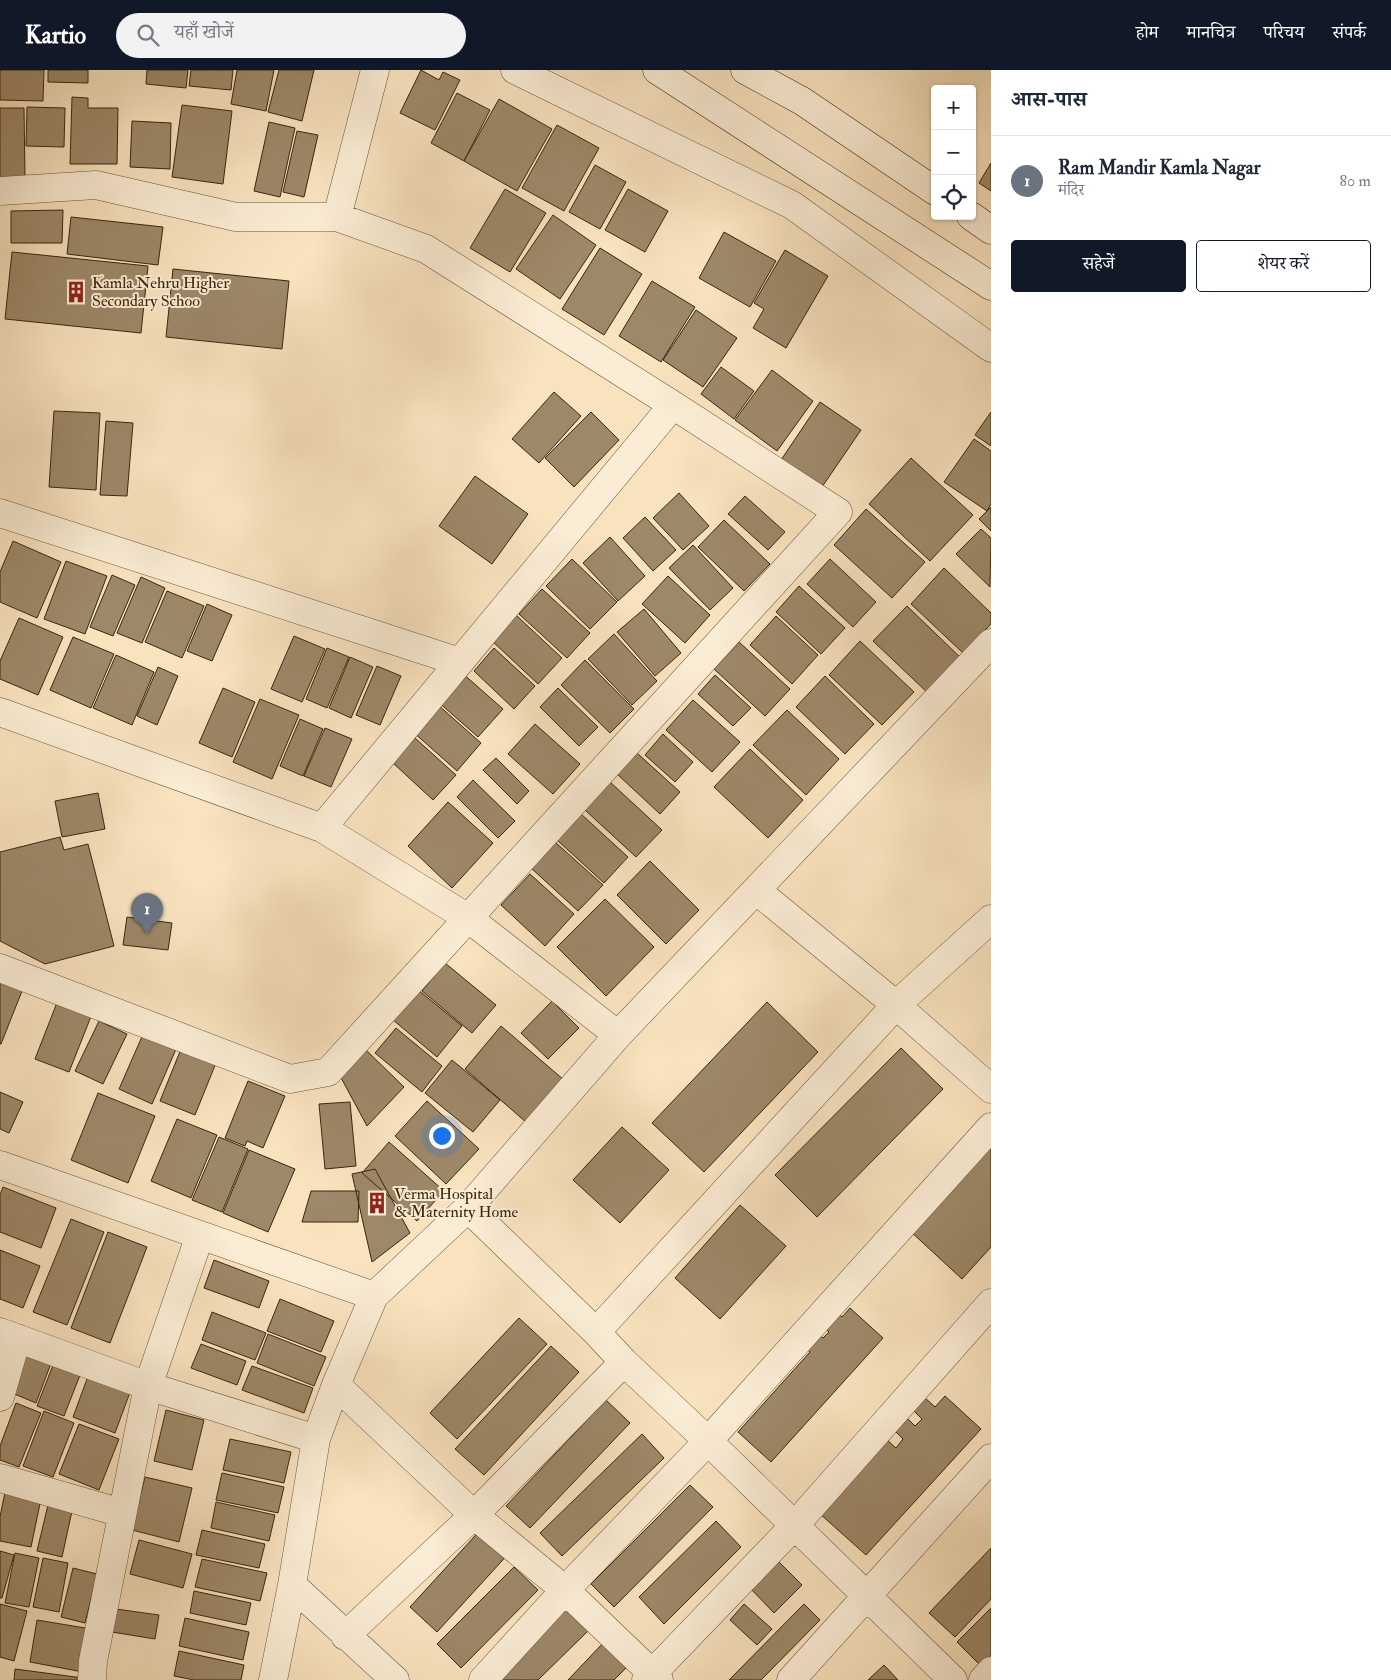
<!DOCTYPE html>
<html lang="hi">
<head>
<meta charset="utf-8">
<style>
  body { margin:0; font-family:"IM FELL Double Pica","Noto Serif Devanagari",serif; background:#f2f2f3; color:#1f2937 }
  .controls { position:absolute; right:15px; top:15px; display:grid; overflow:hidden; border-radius:5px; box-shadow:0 1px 4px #0004 }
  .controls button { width:45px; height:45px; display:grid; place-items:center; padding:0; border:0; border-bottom:1px solid #e0e1e3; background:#fff; color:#1f2937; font:25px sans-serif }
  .you { position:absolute; left:441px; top:1065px; width:18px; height:18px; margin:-12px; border:4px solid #fff; border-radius:50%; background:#1a73e8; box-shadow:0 0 0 8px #1a73e833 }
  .badge { display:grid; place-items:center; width:32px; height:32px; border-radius:50%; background:#111827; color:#fff; font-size:16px; font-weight:700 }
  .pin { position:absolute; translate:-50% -41px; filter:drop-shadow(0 1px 2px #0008) }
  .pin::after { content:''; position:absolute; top:26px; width:18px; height:15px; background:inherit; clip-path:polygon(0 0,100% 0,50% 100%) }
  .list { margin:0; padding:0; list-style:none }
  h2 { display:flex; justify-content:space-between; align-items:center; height:65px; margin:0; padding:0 20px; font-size:21px }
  h2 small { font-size:16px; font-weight:400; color:#747a83 }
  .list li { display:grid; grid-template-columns:32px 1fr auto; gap:15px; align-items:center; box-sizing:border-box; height:90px; padding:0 20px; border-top:1px solid #e0e1e3 }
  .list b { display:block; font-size:19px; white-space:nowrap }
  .list p { margin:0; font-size:16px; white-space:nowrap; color:#747a83 }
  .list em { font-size:16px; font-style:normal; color:#747a83 }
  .actions { display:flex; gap:10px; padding:15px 20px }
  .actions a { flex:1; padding:11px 0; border:1px solid #111827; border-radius:5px; text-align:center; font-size:18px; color:#111827 }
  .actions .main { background:#111827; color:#fff }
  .icon { flex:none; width:28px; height:28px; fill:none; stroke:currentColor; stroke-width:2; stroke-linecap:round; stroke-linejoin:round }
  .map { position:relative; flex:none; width:991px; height:1610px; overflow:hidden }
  header { display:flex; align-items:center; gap:30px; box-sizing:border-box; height:70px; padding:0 25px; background:#111827; color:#fff }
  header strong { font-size:24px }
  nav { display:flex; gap:28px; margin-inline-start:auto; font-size:18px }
  .search { width:350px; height:45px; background:#f2f2f3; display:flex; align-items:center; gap:12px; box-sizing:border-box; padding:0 18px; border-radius:28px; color:#747a83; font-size:19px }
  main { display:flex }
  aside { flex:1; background:#fff }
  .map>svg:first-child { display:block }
  .building { fill:#9d8869; stroke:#3a260b }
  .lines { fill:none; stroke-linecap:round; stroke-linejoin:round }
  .street-casing { stroke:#6a5538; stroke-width:29 }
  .secondary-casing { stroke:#3a260b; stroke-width:29 }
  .street { stroke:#fbedd5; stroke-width:28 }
  .secondary { stroke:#fbedd5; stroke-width:28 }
  .labels { text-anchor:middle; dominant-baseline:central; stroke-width:4; stroke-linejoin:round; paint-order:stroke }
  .poi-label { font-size:16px; fill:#3a260b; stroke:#fbedd5; text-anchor:start }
</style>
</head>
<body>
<header>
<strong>Kartio</strong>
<div class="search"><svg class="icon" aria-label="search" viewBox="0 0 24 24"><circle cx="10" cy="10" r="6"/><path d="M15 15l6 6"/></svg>यहाँ खोजें</div>
<nav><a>होम</a><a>मानचित्र</a><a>परिचय</a><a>संपर्क</a></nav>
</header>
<main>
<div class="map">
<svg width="991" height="1610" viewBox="0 0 991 1610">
  <rect width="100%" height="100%" fill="#f9e3bf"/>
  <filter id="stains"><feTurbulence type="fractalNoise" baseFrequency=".004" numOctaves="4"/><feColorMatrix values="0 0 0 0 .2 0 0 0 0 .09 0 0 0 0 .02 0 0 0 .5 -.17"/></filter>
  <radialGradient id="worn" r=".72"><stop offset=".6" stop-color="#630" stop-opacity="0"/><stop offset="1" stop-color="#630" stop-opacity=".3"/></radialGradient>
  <!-- building -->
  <path class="building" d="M0 0H44L43 31 0 30Z
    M48 0H88V13L48 12Z
    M147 0H188L186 18 146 14Z
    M191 0H233L231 20 189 16Z
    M237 0H274L266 41 231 34Z
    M279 0H314L302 51 268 42Z
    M421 0 439 10 443 2 460 10 435 60 400 43Z
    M457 23 490 40 464 91 431 73Z
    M72 27 88 28V38H118L117 94H70Z
    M499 29 552 59 517 121 464 91Z
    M182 35 232 41 223 114 172 107Z
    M27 37 65 38 64 77 26 76Z
    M0 38H24L25 107 0 108Z
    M132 51 171 53 170 99 130 97Z
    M269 52 295 58 280 127 254 121Z
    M557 55 599 78 564 141 522 118Z
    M297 61 318 65 304 127 283 122Z
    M991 93V121L979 113Z
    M595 95 626 112 600 159 569 142Z
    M505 119 546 143 510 202 470 178Z
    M628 119 668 141 645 182 605 160Z
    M63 140 62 173H11V141Z
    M553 145 596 175 560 229 516 199Z
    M71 147 163 157 158 195 67 184Z
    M724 162 776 191 750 237 699 208Z
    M600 178 642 204 604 265 562 239Z
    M785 180 828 206 786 278 753 258 764 239 754 233Z
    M12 182 148 196 141 263 5 249Z
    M173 199 289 211 282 279 166 267Z
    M652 211 695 237 661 292 619 266Z
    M696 240 737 268 703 317 663 290Z
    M721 297 754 321 734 349 701 324Z
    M772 300 813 331 777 381 735 350Z
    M554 322 581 346 539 393 512 369Z
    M820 332 861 360 822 417 781 390Z
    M54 341 100 343 96 420 49 417Z
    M591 342 619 370 574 417 545 388Z
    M991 342V376L975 365Z
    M106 351 133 353 127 426 100 425Z
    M974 369 991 381V434L987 441 944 412Z
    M911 388 973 445 930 491 869 434Z
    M475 406 528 444 492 494 439 456Z
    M679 423 709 456 683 480 653 448Z
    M745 426 785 462 768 480 728 444Z
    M991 437V461L979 449Z
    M866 439 925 492 892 528 834 475Z
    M645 447 676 480 653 501 623 468Z
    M724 450 770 494 744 521 698 477Z
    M981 459 991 468 990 517 956 484Z
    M610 467 645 506 618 531 583 493Z
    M13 471 61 492 37 548 0 532V502Z
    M693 475 733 518 710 540 669 498Z
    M572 489 617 532 590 559 546 516Z
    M830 489 876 532 853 557 807 514Z
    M66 491 107 506 85 564 44 549Z
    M944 498 991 543V554L963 583 911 534Z
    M112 505 135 515 113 566 90 557Z
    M668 506 710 545 685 573 642 534Z
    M141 507 165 518 142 573 117 563Z
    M799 516 845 558 821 584 776 542Z
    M542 519 590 563 567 588 519 544Z
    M167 521 204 536 182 588 145 572Z
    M207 534 232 545 212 591 187 581Z
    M907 536 964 591 931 626 873 571Z
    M644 539 681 583 655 606 617 562Z
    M516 545 562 588 538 614 492 571Z
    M776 546 818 585 792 614 750 575Z
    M19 548 63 567 38 625 0 609V591Z
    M614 564 657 611 632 635 588 589Z
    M294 566 325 579 302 632 271 619Z
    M73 567 114 584 91 638 50 620Z
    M860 571 914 622 882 655 829 605Z
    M739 572 790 619 765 646 714 599Z
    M327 578 349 587 327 638 306 629Z
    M494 578 535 616 514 639 474 601Z
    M116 585 154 602 132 655 93 638Z
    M350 587 373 597 351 648 329 638Z
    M585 590 634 639 610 663 561 615Z
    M377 596 401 606 380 655 356 645Z
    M158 597 178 606 157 655 137 646Z
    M461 602 503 639 478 667 436 630Z
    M715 605 751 638 733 656 698 624Z
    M825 606 874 654 845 684 796 637Z
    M223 618 255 632 232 687 199 673Z
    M558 618 598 657 579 676 540 637Z
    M260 629 299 645 272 709 233 692Z
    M693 630 740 672 712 702 666 660Z
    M437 634 481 673 457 701 412 661Z
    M787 640 839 689 806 725 753 675Z
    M300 649 323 659 303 706 280 696Z
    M535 654 580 694 553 724 508 684Z
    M325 658 352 669 331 717 304 706Z
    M663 664 693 692 675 712 645 685Z
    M415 668 456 705 433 730 393 693Z
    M750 679 803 730 768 768 714 717Z
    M637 683 680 722 660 744 617 704Z
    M496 688 529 721 517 734 483 700Z
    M473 710 515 751 498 768 457 727Z
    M610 712 662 760 636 787 585 740Z
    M98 723 105 759 62 767 55 731Z
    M448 732 493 773 452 818 408 776Z
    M581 744 628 787 604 813 557 770Z
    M60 767 64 780 88 774 114 876 45 894 0 871V782Z
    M555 772 603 815 578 841 531 798Z
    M650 791 699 840 666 874 617 825Z
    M530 804 574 844 545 876 501 835Z
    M605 829 654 877 606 926 557 877Z
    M127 847 172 853 168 880 123 875Z
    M445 893 496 935 472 963 422 921Z
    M0 906 24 916 1 974H0Z
    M417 919 462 956 437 987 392 949Z
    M58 930 92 944 69 1002 35 989Z
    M552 931 579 958 548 989 521 963Z
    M767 932 818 982 704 1102 652 1053Z
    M99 951 127 964 103 1014 75 1001Z
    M501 956 564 1010 527 1053 465 999Z
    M396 958 442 996 422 1022 375 983Z
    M144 962 177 977 152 1034 119 1019Z
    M363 977 404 1017 367 1056 339 1004Z
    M901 978 943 1019 817 1147 775 1105Z
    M181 979 216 993 195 1045 160 1031Z
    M452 990 500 1030 473 1062 425 1023Z
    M248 1011 285 1026 263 1078 247 1071 245 1076 225 1068Z
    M0 1022 23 1032 9 1063 0 1059Z
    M98 1023 155 1046 128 1113 71 1090Z
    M427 1031 479 1079 446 1114 395 1066Z
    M350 1032 356 1096 325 1099 319 1034Z
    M177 1049 217 1065 191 1128 151 1111Z
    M622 1057 669 1100 620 1153 573 1110Z
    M219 1067 248 1079 222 1142 192 1130Z
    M991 1070V1177L962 1209 909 1160Z
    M389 1072 444 1121 417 1151 362 1103Z
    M249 1080 295 1099 268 1162 223 1143Z
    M375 1099 410 1163 372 1192 352 1104Z
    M3 1117 56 1138 41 1178 0 1162V1125Z
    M311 1121H359L358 1152H302Z
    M740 1135 786 1176 720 1249 675 1208Z
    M71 1149 104 1162 67 1255 33 1242Z
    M108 1162 147 1177 110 1273 71 1258Z
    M0 1180 40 1196 23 1238 0 1229Z
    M214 1190 269 1211 259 1238 204 1218Z
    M280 1229 334 1251 321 1282 267 1261Z
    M832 1238 842 1247 850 1238 883 1268 771 1392 738 1362 810 1282 800 1273 813 1258 823 1268 829 1262 818 1252Z
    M212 1242 266 1263 255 1290 202 1270Z
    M519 1248 547 1274 457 1369 430 1343Z
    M268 1264 326 1287 314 1316 257 1293Z
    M201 1274 246 1291 237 1315 191 1298Z
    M24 1276 53 1288 36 1333 7 1321Z
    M551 1276 579 1302 484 1405 455 1379Z
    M55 1290 82 1300 64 1346 37 1336Z
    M252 1296 313 1318 304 1343 242 1320Z
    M90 1301 132 1317 115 1363 73 1347Z
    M945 1326 981 1359 866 1485 819 1443 886 1369 896 1378 903 1369 894 1360 906 1347 915 1356 922 1349 913 1340 924 1327 935 1337Z
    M606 1330 630 1353 530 1458 506 1436Z
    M16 1333 41 1343 19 1397 0 1390V1376Z
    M166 1340 204 1350 192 1400 154 1391Z
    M44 1341 74 1353 53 1407 23 1396Z
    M79 1354 119 1369 99 1420 59 1404Z
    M642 1364 664 1388 562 1486 540 1463Z
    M230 1369 291 1382 284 1413 223 1400Z
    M222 1403 284 1417 278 1443 216 1430Z
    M145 1407 192 1418 179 1472 132 1460Z
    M690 1415 713 1437 614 1537 591 1514Z
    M6 1417 42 1424 31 1477 0 1471V1447Z
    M216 1432 275 1445 269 1471 211 1458Z
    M48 1435 72 1441 62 1487 37 1481Z
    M716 1451 741 1477 664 1554 639 1527Z
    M484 1456 511 1481 437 1562 410 1537Z
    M202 1460 265 1474 259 1498 196 1485Z
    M139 1470 192 1484 183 1518 130 1504Z
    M991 1478V1529L955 1567 929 1543Z
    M0 1481 14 1485 2 1528H0Z
    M15 1483 39 1488 29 1537 5 1533Z
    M43 1488 68 1493 59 1542 33 1537Z
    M202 1489 267 1503 260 1531 195 1517Z
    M776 1489 802 1515 774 1543 749 1517Z
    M514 1497 538 1520 461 1598 437 1574Z
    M73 1498 97 1504 85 1553 61 1547Z
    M194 1521 251 1533 246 1555 190 1543Z
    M0 1534 27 1541 14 1591 0 1587Z
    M566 1534 590 1559 538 1610H489Z
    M744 1534 772 1559 757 1575 730 1550Z
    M804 1534 820 1550 761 1610H729Z
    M991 1538V1585L981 1596 957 1572Z
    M116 1539 159 1545 155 1569 112 1562Z
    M185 1548 249 1562 243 1590 179 1576Z
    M37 1550 91 1559 83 1602 30 1592Z
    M605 1571 629 1595 614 1610H568Z
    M179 1581 244 1595 241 1610H194L174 1606Z
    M884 1595 898 1610H868Z
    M15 1599 83 1608V1610H14Z"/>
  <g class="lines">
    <!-- street casing -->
    <g class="street-casing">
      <path id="street" d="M515 0 792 135 991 278
        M0 121 96 115 236 147H337L426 179 673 335 838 442 328 1002 290 1009 0 898
        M337 147 375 0
        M0 443 460 592
        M0 642 322 758 468 848 618 965
        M322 758 673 335
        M756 820 896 935 991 1019
        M0 1095 374 1226
        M468 1138 596 1262 624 1292 708 1371 953 1610
        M0 1262 148 1316 316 1369
        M596 1262 896 935 991 849
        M336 1315 474 1445 565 1520 659 1610
        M0 1327 17 1268
        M0 1408 122 1443
        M292 1515 395 1610
        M345 1566 474 1445 624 1292
        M92 1610 93 1591 148 1316 200 1165
        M273 1610 292 1515 316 1369 336 1315 374 1226 468 1138 618 965 991 573
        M483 1610 565 1520 708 1371 991 1057
        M646 1610 795 1455 991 1233
        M791 1610 991 1388
        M983 1610 991 1601"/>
    </g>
    <!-- secondary casing -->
    <g class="secondary-casing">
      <path id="secondary" d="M657 0 991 216
        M745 0 802 31 935 121
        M971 146 991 160"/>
    </g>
    <!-- street -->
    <use href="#street" class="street"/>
    <!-- secondary -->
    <use href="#secondary" class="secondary"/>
  </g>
  <!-- icons -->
  <defs>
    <g id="building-bare" transform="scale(1.725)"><path d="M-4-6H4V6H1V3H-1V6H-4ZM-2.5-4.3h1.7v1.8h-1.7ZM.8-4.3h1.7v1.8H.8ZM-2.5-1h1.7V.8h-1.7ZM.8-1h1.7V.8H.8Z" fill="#8f2418" stroke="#fbedd5" stroke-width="2.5" paint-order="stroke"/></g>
  </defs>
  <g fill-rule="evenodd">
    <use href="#building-bare" x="76" y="222"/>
    <use href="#building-bare" x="377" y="1133"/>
  </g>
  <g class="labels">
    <!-- poi labels -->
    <g class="poi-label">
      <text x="92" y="213">Kamla Nehru Higher<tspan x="92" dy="18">Secondary Schoo</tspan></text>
      <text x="394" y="1124">Verma Hospital<tspan x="394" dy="18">&amp; Maternity Home</tspan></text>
    </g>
  </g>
  <rect width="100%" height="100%" filter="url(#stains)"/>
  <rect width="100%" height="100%" fill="url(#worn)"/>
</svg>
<div class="controls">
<button>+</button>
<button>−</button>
<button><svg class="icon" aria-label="locate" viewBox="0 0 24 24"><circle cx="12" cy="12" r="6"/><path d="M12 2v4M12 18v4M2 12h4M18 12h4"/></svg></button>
</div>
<div class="you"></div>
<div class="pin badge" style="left:147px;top:864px;background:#6b7280">1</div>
</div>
<aside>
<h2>आस-पास<small></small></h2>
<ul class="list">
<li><span class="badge" style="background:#6b7280">1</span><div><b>Ram Mandir Kamla Nagar</b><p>मंदिर</p></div><em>80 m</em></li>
</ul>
<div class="actions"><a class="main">सहेजें</a><a>शेयर करें</a></div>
</aside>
</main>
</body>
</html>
